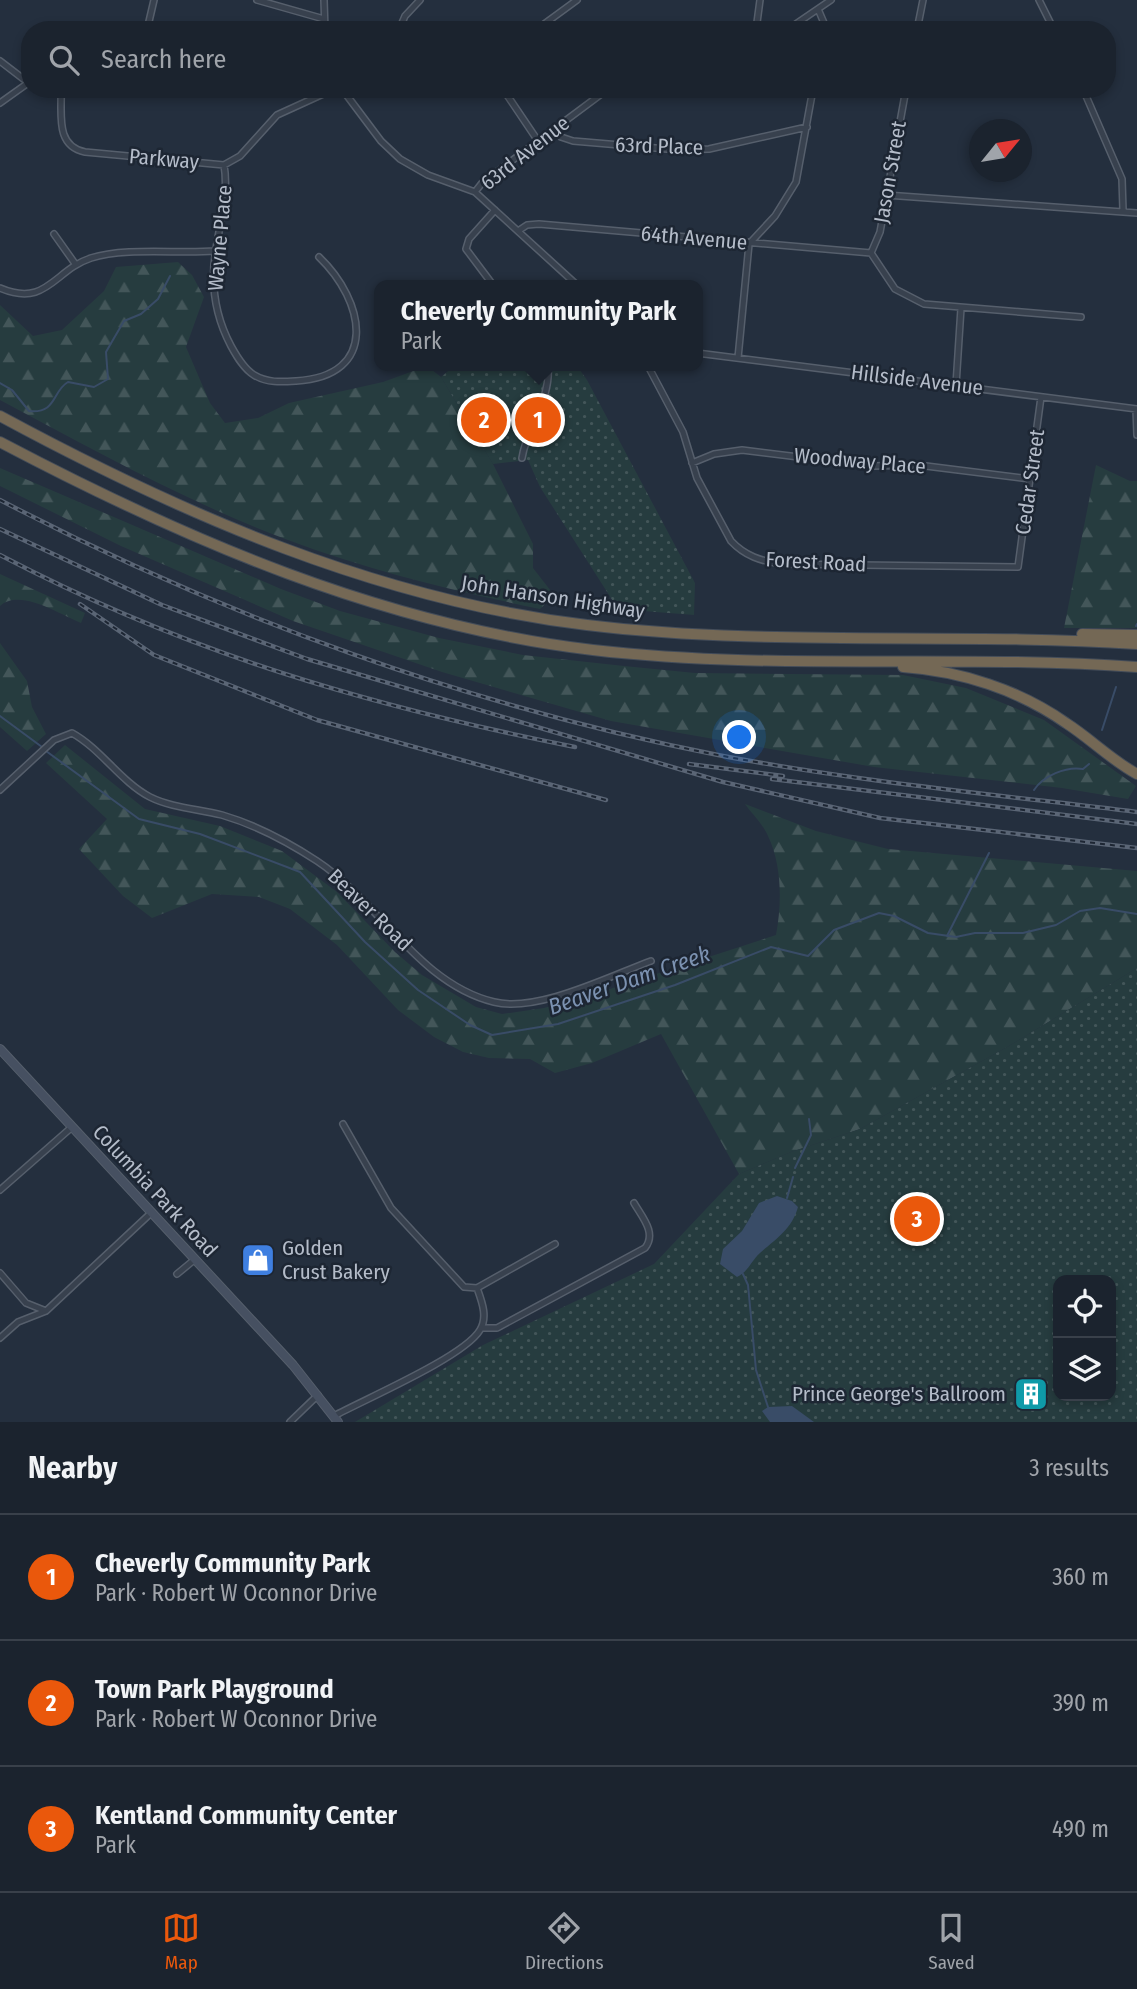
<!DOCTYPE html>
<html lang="en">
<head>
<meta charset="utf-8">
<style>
  body { margin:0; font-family:"Fira Sans Condensed",sans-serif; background:#282f3a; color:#f1f3f6 }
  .controls { position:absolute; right:21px; bottom:21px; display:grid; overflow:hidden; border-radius:14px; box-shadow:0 4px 10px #0003 }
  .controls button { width:63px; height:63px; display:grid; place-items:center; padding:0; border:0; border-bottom:2px solid #39404a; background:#1b232e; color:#f1f3f6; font:35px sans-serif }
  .compass { position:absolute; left:969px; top:119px; width:63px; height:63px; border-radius:50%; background:#1b232e; box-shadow:0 4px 10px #0003; rotate:60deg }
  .you { position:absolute; left:740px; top:738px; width:24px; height:24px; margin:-18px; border:5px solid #fff; border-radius:50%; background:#1a73e8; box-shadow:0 0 0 10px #1a73e833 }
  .badge { display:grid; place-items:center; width:46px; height:46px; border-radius:50%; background:#ea580c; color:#fff; font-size:23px; font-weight:700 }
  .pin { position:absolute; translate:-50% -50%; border:4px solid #fff; box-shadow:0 2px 7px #0006 }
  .popup { position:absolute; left:374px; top:280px; width:329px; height:91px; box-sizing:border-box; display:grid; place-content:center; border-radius:14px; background:#1b232e; filter:drop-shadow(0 2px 5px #0005); font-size:23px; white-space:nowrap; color:#a0a4aa }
  .popup b { font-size:26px; color:#f1f3f6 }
  .popup::after { content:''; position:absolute; left:50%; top:100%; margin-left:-14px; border:14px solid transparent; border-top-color:#1b232e }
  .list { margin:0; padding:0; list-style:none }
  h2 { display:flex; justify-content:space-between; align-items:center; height:91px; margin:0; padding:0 28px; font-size:30px }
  h2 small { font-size:23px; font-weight:400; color:#a0a4aa }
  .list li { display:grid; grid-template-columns:46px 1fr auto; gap:21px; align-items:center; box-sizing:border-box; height:126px; padding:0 28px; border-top:2px solid #39404a }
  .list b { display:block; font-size:26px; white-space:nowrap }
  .list p { margin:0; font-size:23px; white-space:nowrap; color:#a0a4aa }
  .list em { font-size:23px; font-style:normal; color:#a0a4aa }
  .icon { flex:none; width:38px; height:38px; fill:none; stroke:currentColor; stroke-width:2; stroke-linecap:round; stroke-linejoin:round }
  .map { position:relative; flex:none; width:1137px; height:1422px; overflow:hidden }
  .search { position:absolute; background:#1b232e; box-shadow:0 4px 10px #0003; left:21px; right:21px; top:21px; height:77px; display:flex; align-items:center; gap:18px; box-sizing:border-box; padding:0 24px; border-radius:28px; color:#a0a4aa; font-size:26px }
  .sheet { height:469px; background:#1b232e }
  nav { display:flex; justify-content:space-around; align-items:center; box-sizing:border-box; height:98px; border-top:2px solid #39404a; background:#1b232e; font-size:19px; color:#a0a4aa }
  nav a { display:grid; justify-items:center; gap:4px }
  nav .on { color:#ea580c }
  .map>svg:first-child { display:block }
  .forest { fill:url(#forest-firs) }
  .park { fill:url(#park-dots); fill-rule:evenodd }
  .water { fill:#394c67 }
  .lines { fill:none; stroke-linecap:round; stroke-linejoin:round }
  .stream { stroke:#394c67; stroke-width:2 }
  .street-casing { stroke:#565f6c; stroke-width:8 }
  .secondary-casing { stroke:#565f6c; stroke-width:10 }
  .highway-casing { stroke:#434c59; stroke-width:12 }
  .street { stroke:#38414e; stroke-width:5 }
  .secondary { stroke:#465061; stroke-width:8 }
  .highway { stroke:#746855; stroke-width:10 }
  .rail-casing { stroke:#5a6575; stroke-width:4.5 }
  .rail { stroke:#1d2633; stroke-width:2; stroke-dasharray:5; stroke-linecap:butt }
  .labels { text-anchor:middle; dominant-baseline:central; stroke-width:5; stroke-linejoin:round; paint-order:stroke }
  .street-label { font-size:21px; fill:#b4bcc9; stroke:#1d2633 }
  .poi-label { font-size:21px; fill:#b4bcc9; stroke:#1d2633; text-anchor:start }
  .water-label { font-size:23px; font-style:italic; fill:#7c92b1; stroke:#1d2633 }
</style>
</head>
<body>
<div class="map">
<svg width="1137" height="1422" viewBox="0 0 1137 1422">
  <defs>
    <pattern id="forest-firs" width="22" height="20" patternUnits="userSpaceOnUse" patternTransform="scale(1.75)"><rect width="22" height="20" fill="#263c3f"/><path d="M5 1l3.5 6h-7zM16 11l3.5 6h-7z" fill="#435659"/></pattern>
    <pattern id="park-dots" width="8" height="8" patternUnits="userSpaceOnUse" patternTransform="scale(1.75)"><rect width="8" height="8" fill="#263c3f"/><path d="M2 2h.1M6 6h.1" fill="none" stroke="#435659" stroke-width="1.8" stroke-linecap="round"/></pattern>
  </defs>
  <rect width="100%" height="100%" fill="#242f3e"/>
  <!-- forest -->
  <path class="forest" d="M178 262 192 275 204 297 186 347 210 403 225 423 258 418 289 403 383 382 427 366 441 377 493 464 533 544V568L554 595 540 609C454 591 371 571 288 540 189 503 94 450 0 400V305L33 336 62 330 104 291 116 267Z
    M1096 465 1130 481H1137V628H1064Z
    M0 468 281 589 340 611 439 638 523 655 624 666 695 673 903 675 966 688 1044 720 1136 786 1128 799 1062 788 874 767 611 721 442 672 293 621 121 546 0 486Z
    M0 574 85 613 81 623C59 614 20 588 0 606Z
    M0 643 27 681 32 707 46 734 27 751 0 727Z
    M65 745 145 809 220 826 282 851 337 892 395 952 422 975 476 1007 502 1014 544 1008 610 989 776 935C782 903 782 865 768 836 763 824 752 814 745 804L816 831 888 849 1137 871V968L1009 1046 860 1129 791 1152 739 1174 661 1034 592 1063 555 1073 530 1059 489 1058 463 1052 434 1037 398 1010 337 945 290 909 259 897 212 894 152 918 123 896 79 849 107 819 46 763Z"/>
  <!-- park -->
  <path class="park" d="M454 366H577L587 380 695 583 694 615 618 609 540 487 528 460 493 464 441 377Z
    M1137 968V1422H355L483 1345 654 1264 739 1174 791 1152 860 1129 1009 1046ZM1058 1280H1111V1396H1058Z"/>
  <!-- water -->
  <path class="water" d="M777 1196 792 1201 798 1207C792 1229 776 1239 760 1253 751 1261 749 1271 737 1277L720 1264 723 1249 742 1231 759 1203Z
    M792 1406 814 1422H770L762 1411 768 1407Z"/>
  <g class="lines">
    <!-- stream -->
    <path class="stream" d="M0 383 12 390 29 411C57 414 52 391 68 382L94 387 108 379 106 352 110 345 124 321 141 314 158 299 170 276
      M1136 626 1137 624
      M0 716 42 747
      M1102 730 1116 687
      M46 751 139 819 200 834 300 872 365 942 418 990 470 1025 492 1035 558 1024 675 985 771 947 808 956 834 930 879 913 894 916 928 933 956 937 975 933H1023L1056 925 1080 911 1100 908 1137 914
      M1034 790C1043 776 1066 766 1083 769L1089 764
      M947 936 989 853
      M795 1168 811 1135 809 1119
      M787 1198 793 1177
      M743 1274 748 1285 756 1370 768 1407"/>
    <!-- street casing -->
    <g class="street-casing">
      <path id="street" d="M257 0 324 19
        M324 0 325 30
        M1039 0 1054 30
        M818 9 824 23 823 30
        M147 30 154 0
        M399 30 405 16 420 0
        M536 30 577 0
        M756 30 760 0
        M787 30 831 0
        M917 30 923 0
        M0 61 30 84
        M54 89H68
        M342 89 381 141 400 159 428 175 475 192 577 285
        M503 89 538 141
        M1083 89 1122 179 1123 210
        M61 90C62 114 55 146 85 152L224 165 240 156 277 115 334 89
        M0 103 28 83
        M554 129 561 137 573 141 679 150 709 149 807 127
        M224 165C229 193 220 222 216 249 210 284 215 316 231 346 237 357 244 369 254 375 267 383 281 382 296 381 380 376 365 301 319 257
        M475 192 482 183 608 89
        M886 195 1137 213
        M518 231 527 225 539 224 871 253
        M54 234 76 265
        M871 253 895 289 924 304 1081 317
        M871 253 880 232 906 89
        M493 285 466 249 469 239 495 210
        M0 288C47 308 54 270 91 258 126 247 178 254 215 251
        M697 353 1137 409
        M738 358 749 244 775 216 796 182 813 89
        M648 366 683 432 697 478 731 541C745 556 761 561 781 564L1018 567 1041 397
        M956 385 961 308
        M1136 409 1137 435
        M522 458C527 425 551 401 548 366
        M692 463 714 454 742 450 872 466 918 465 1030 479
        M0 790 54 740 72 733C101 749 121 782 150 797 172 808 199 809 222 815 256 825 288 842 317 861 379 902 419 984 494 1002 537 1013 610 976 651 961
        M343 1124 391 1208 464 1287 477 1288 555 1244
        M0 1190 72 1127
        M0 1273 26 1303 46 1311 18 1322 0 1338
        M177 1274 194 1260
        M46 1311 151 1213
        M482 1328H497L645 1248C657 1233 642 1217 634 1203
        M334 1416C365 1399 464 1357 480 1330 488 1317 482 1302 477 1288
        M290 1422 318 1395"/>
    </g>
    <!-- secondary casing -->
    <g class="secondary-casing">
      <path id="secondary" d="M0 1049 293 1365 338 1422"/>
    </g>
    <!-- highway casing -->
    <g class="highway-casing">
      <path id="highway" d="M0 416C183 515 379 600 587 625 769 647 954 632 1137 644
        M0 442C186 540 382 625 593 650 774 671 956 654 1137 667
        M1082 634 1137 635
        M903 667C961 671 1019 690 1066 723 1091 739 1111 760 1137 774"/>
    </g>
    <!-- street -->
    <use href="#street" class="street"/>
    <!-- secondary -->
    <use href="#secondary" class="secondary"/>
    <!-- highway -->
    <use href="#highway" class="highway"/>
    <!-- rail casing -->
    <g class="rail-casing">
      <path id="rail" d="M0 500C226 618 472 707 723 756 860 782 999 795 1137 812
        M0 529 162 605 307 659 723 782 880 818 1137 848
        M0 555C187 653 369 706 575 747
        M80 604 154 655 317 720 606 800
        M689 764 783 776
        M772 779 1137 824"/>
    </g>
    <!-- rail -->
    <use href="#rail" class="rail"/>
  </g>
  <!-- icons -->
  <defs>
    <g id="shop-square" transform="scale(1.75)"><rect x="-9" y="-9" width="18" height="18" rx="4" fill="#3f7fe0" stroke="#1d2633"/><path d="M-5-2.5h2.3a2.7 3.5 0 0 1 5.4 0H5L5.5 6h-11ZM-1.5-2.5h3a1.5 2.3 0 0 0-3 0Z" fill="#fff"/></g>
    <g id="building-square" transform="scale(1.75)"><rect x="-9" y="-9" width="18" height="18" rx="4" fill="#0f9aa8" stroke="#1d2633"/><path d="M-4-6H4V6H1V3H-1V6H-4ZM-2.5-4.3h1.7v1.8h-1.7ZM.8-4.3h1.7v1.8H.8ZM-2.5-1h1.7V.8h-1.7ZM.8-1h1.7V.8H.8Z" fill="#fff"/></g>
  </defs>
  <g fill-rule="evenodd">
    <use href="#shop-square" x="258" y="1260"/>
    <use href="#building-square" x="1031" y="1394"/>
  </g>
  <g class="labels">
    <!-- street labels -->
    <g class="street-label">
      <text transform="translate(659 146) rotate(2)">63rd Place</text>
      <text transform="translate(525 153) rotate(-38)">63rd Avenue</text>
      <text transform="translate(164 159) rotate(5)">Parkway</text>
      <text transform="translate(890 172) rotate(-80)">Jason Street</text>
      <text transform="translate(220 238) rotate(-85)">Wayne Place</text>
      <text transform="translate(694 238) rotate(5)">64th Avenue</text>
      <text transform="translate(917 380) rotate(7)">Hillside Avenue</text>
      <text transform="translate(860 461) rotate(5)">Woodway Place</text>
      <text transform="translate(1030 482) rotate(-82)">Cedar Street</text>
      <text transform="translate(816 562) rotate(3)">Forest Road</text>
      <text transform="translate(553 597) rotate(9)">John Hanson Highway</text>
      <text transform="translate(370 910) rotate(44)">Beaver Road</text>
      <text transform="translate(155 1191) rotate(47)">Columbia Park Road</text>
    </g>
    <!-- poi labels -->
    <g class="poi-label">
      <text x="282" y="1248">Golden<tspan x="282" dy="24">Crust Bakery</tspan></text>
      <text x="1006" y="1394" text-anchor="end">Prince George's Ballroom</text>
    </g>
    <!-- water labels -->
    <g class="water-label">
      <text transform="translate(629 980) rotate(-19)">Beaver Dam Creek</text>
    </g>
  </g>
</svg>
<div class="controls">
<button><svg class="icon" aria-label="locate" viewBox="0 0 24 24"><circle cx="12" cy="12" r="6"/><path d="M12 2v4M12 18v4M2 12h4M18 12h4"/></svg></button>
<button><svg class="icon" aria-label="layers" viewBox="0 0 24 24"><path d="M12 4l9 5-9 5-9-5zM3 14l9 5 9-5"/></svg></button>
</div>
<svg class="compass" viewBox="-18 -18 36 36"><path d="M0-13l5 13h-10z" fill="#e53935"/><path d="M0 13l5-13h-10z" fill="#a0a4aa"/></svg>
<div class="you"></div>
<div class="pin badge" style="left:538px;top:420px">1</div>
<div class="popup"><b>Cheverly Community Park</b>Park</div>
<div class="pin badge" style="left:484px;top:420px">2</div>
<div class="pin badge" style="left:917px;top:1219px">3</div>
<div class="search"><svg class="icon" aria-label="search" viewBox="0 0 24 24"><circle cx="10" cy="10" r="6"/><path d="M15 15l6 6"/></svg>Search here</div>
</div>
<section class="sheet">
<h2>Nearby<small>3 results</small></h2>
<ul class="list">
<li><span class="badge">1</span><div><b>Cheverly Community Park</b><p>Park · Robert W Oconnor Drive</p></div><em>360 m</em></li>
<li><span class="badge">2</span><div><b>Town Park Playground</b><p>Park · Robert W Oconnor Drive</p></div><em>390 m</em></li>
<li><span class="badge">3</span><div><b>Kentland Community Center</b><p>Park</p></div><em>490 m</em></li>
</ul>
</section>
<nav>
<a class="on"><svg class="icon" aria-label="map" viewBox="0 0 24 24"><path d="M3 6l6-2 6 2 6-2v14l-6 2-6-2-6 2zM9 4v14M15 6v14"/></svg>Map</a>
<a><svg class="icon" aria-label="directions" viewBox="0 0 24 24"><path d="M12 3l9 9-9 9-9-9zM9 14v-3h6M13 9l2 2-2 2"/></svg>Directions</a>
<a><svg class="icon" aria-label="saved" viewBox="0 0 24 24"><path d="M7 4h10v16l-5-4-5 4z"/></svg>Saved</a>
</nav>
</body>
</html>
